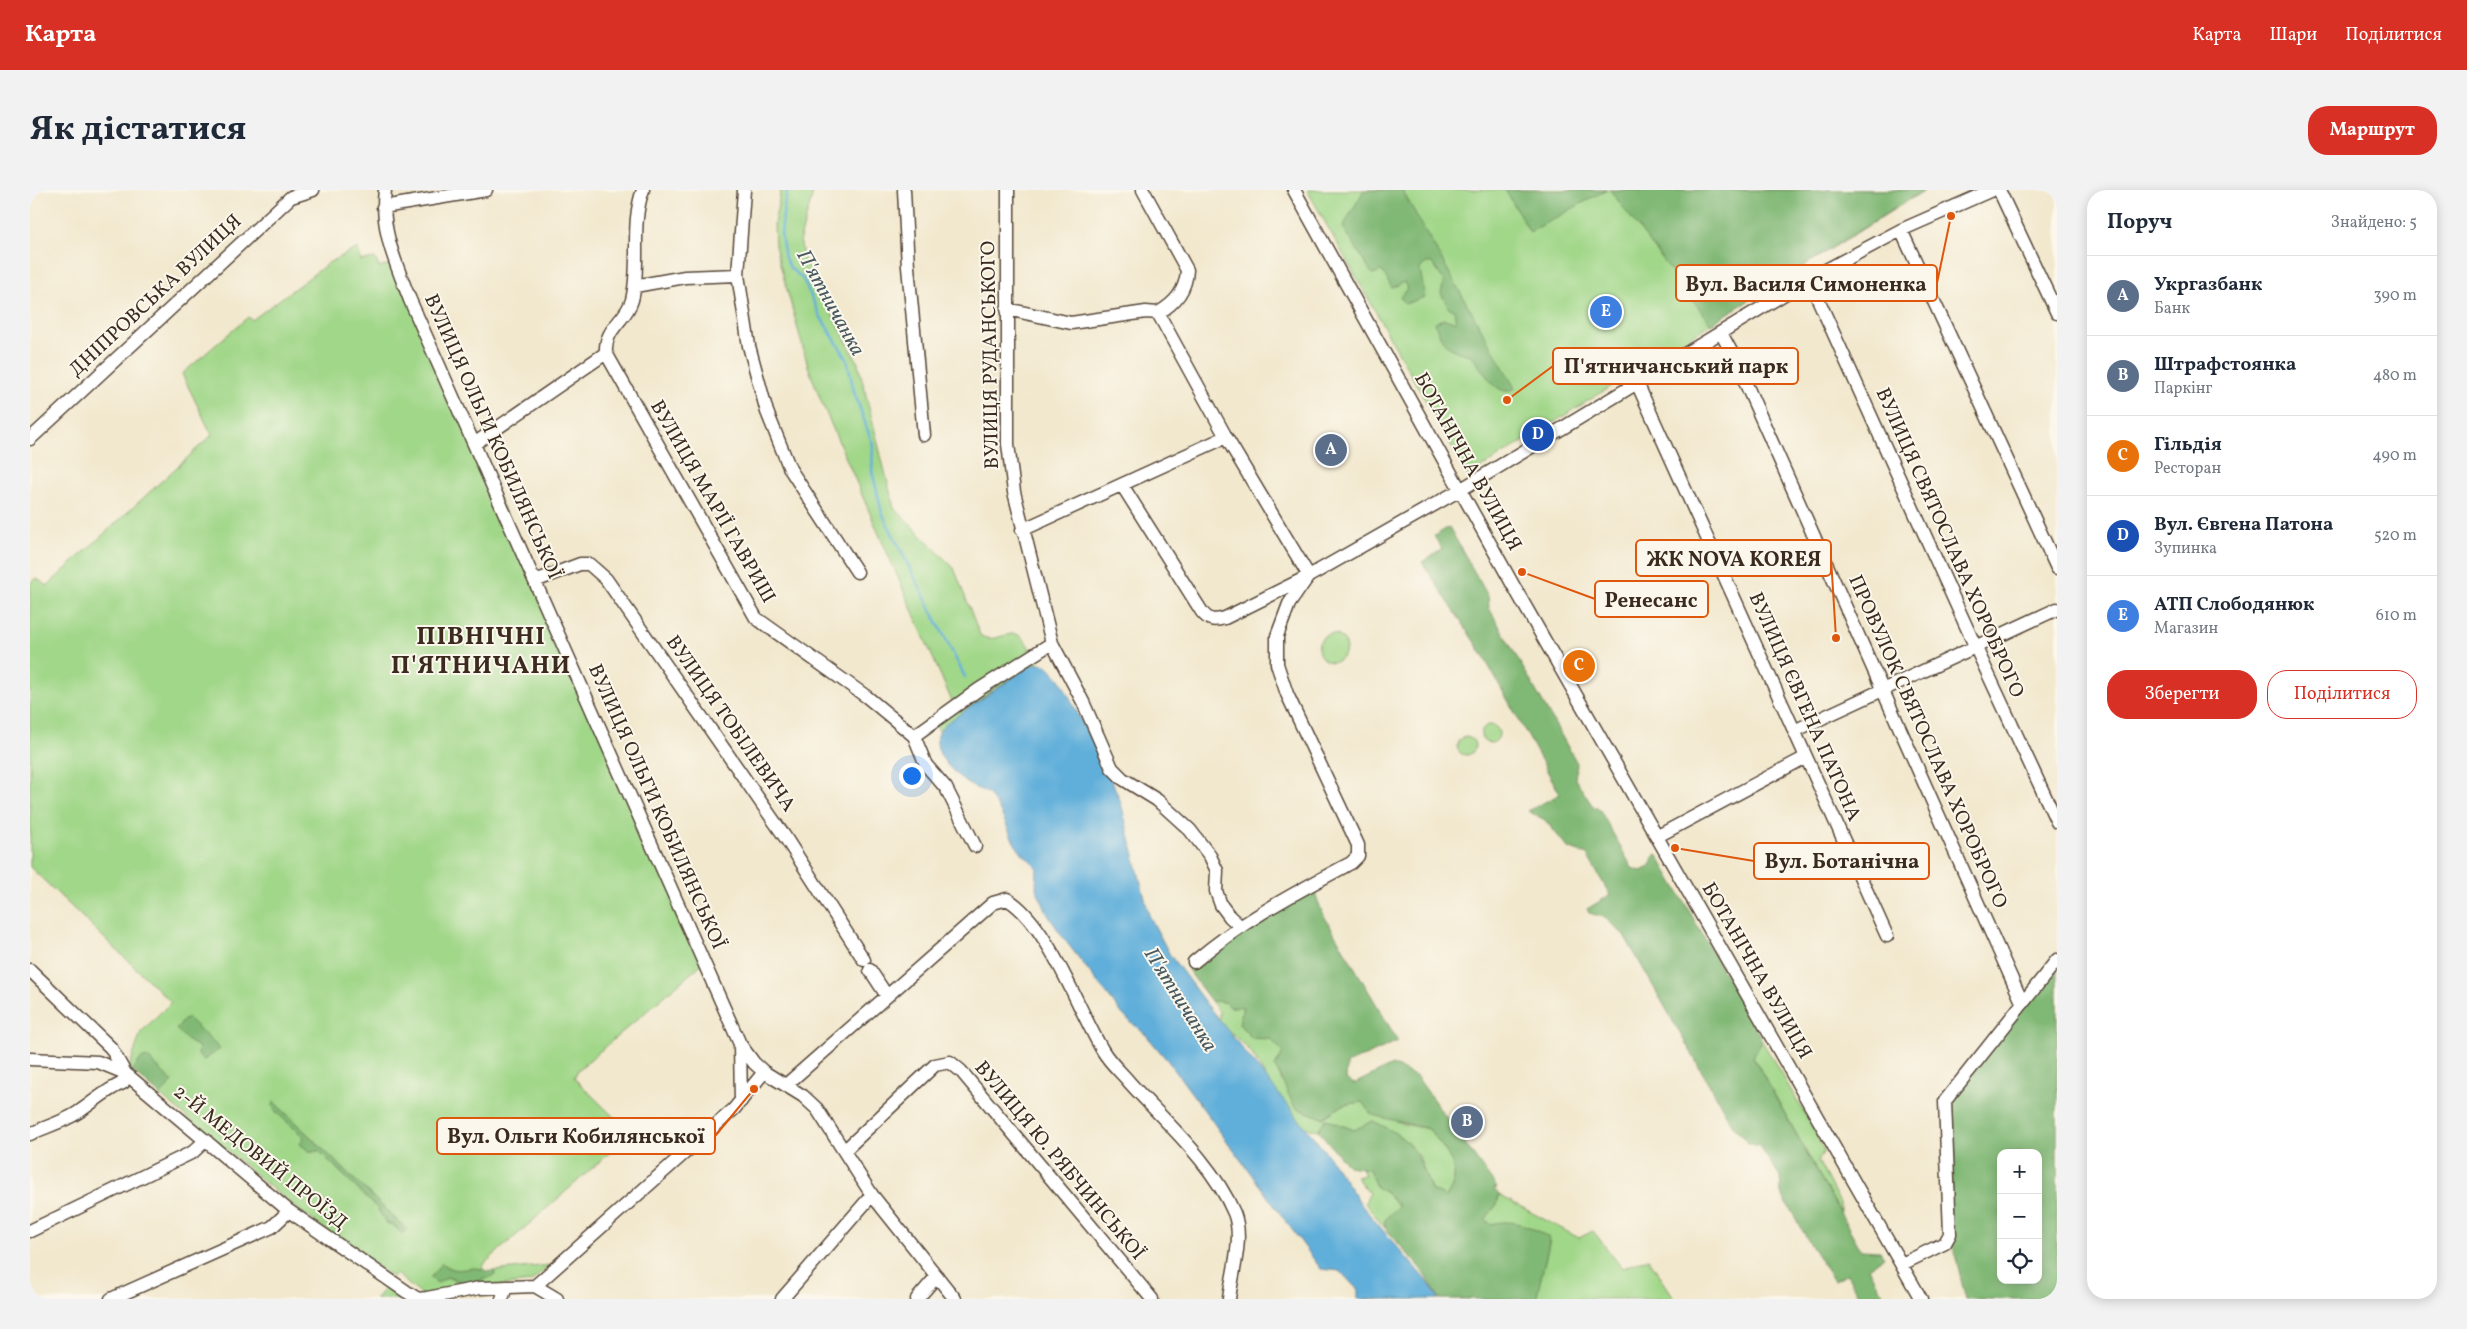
<!DOCTYPE html>
<html lang="uk">
<head>
<meta charset="utf-8">
<style>
  body { margin:0; font-family:Vollkorn,serif; background:#f2f2f3; color:#1f2937 }
  .controls { position:absolute; right:15px; bottom:15px; display:grid; overflow:hidden; border-radius:10px; box-shadow:0 2px 12px #0003 }
  .controls button { width:45px; height:45px; display:grid; place-items:center; padding:0; border:0; border-bottom:1px solid #e0e1e3; background:#fff; color:#1f2937; font:25px sans-serif }
  .you { position:absolute; left:881px; top:585px; width:18px; height:18px; margin:-12px; border:4px solid #fff; border-radius:50%; background:#1a73e8; box-shadow:0 0 0 8px #1a73e833 }
  .badge { display:grid; place-items:center; width:32px; height:32px; border-radius:50%; background:#d93025; color:#fff; font-size:16px; font-weight:700 }
  .pin { position:absolute; translate:-50% -50%; border:2px solid #fff; box-shadow:0 1px 5px #0006 }
  .list { margin:0; padding:0; list-style:none }
  h2 { display:flex; justify-content:space-between; align-items:center; height:65px; margin:0; padding:0 20px; font-size:21px }
  h2 small { font-size:16px; font-weight:400; color:#747a83 }
  .list li { display:grid; grid-template-columns:32px 1fr auto; gap:15px; align-items:center; box-sizing:border-box; height:80px; padding:0 20px; border-top:1px solid #e0e1e3 }
  .list b { display:block; font-size:19px; white-space:nowrap }
  .list p { margin:0; font-size:16px; white-space:nowrap; color:#747a83 }
  .list em { font-size:16px; font-style:normal; color:#747a83 }
  .actions { display:flex; gap:10px; padding:15px 20px }
  .actions a { flex:1; padding:11px 0; border:1px solid #d93025; border-radius:20px; text-align:center; font-size:18px; color:#d93025 }
  .actions .main { background:#d93025; color:#fff }
  .icon { flex:none; width:28px; height:28px; fill:none; stroke:currentColor; stroke-width:2; stroke-linecap:round; stroke-linejoin:round }
  .map { position:relative; flex:none; width:2027px; height:1109px; overflow:hidden; border-radius:20px }
  header { display:flex; align-items:center; gap:30px; box-sizing:border-box; height:70px; padding:0 25px; background:#d93025; color:#fff }
  header strong { font-size:24px }
  nav { display:flex; gap:28px; margin-inline-start:auto; font-size:18px }
  .intro { display:flex; align-items:center; justify-content:space-between; box-sizing:border-box; height:120px; padding:0 30px }
  h1 { margin:0; font-size:35px }
  .button { padding:12px 22px; border-radius:20px; background:#d93025; color:#fff; font-size:18px; font-weight:700 }
  main { display:flex; gap:30px; padding:0 30px }
  aside { flex:1; background:#fff; border-radius:20px; box-shadow:0 2px 12px #0003 }
  .map>svg:first-child { display:block }
  .green { fill:#a1d789; stroke:#6e8054; fill-rule:evenodd }
  .forest { fill:#80b875; stroke:#5e714a; fill-rule:evenodd }
  .water { fill:#60afda; stroke:#4e6c7c }
  .lines { fill:none; stroke-linecap:round; stroke-linejoin:round }
  .stream { stroke:#60afda; stroke-width:2.5 }
  .minor-casing { stroke:#564638; stroke-width:15 }
  .minor { stroke:#fff; stroke-width:12 }
  .labels { text-anchor:middle; dominant-baseline:central; stroke-width:4; stroke-linejoin:round; paint-order:stroke }
  .street-label { font-size:20px; fill:#3b2a1e; stroke:#fbf7ec }
  .water-label { font-size:21px; font-style:italic; fill:#485960; stroke:#fbf7ec }
  .district-label { font-size:25px; font-weight:bold; letter-spacing:1px; fill:#3b2a1e; stroke:#fbf7ec }
  .leader { fill:none; stroke:#df570d; stroke-width:2 }
  .callout-dot { fill:#df570d; stroke:#fbf7ec; stroke-width:2 }
  .callout { fill:#fbf7ec; stroke:#df570d; stroke-width:2 }
  .callout-label { font-size:21px; text-anchor:middle; font-weight:bold; fill:#3b2a1e }
</style>
</head>
<body>
<header>
<strong>Карта</strong>
<nav><a>Карта</a><a>Шари</a><a>Поділитися</a></nav>
</header>
<div class="intro"><h1>Як дістатися</h1><a class="button">Маршрут</a></div>
<main>
<div class="map">
<svg width="2027" height="1109" viewBox="0 0 2027 1109">
  <rect width="100%" height="100%" fill="#fbf7ec"/>
  <filter id="ink" filterUnits="userSpaceOnUse"><feTurbulence type="fractalNoise" baseFrequency=".02" numOctaves="2"/><feDisplacementMap in="SourceGraphic" scale="10" xChannelSelector="R" yChannelSelector="G"/><feConvolveMatrix kernelMatrix="1 2 1 2 8 2 1 2 1" color-interpolation-filters="sRGB"/></filter>
  <filter id="wash" filterUnits="userSpaceOnUse"><feTurbulence type="fractalNoise" baseFrequency=".0096" numOctaves="4" result="noise"/><feDisplacementMap in="SourceGraphic" scale="20" xChannelSelector="R" yChannelSelector="G"/><feGaussianBlur stdDeviation="1.12" result="paint"/><feColorMatrix in="noise" values="0 0 0 0 0 0 0 0 0 0 0 0 0 0 0 0 0 1.4 0 .05"/><feComposite in="paint" operator="in"/></filter>
  <g filter="url(#wash)">
    <rect width="100%" height="100%" fill="#f2e8ce"/>
    <!-- green -->
    <path class="green" d="M751 0H784L770 49 773 67 828 173 864 318 924 378 950 445C964 456 981 436 993 448 999 455 1003 466 1008 473L965 498 909 541 904 531 924 516 791 211 778 176 745 56 744 34Z
      M1277 0H1895L1438 286Z
      M328 58 331 71 345 68 349 77 365 73 674 772 548 880 544 888 595 938 594 950 455 1073 452 1079 427 1081 414 1075 417 1087 428 1092 464 1085V1081L520 1075 501 1092 392 1105 366 1084 362 1087 267 1019 130 905 142 892 117 867 102 881 99 878 111 842 141 812 0 677V393L6 388 17 396 182 245 152 184 218 127 222 130 300 72ZM244 912 377 1040 373 1044 362 1034H357L347 1018 289 961H279L271 954 274 948Z
      M1288 458a14 14 0 1 1 28 0a14 14 0 1 1-28 0Z
      M1451 544a9 9 0 1 1 18 0a9 9 0 1 1-18 0Z
      M1427 556a9 9 0 1 1 18 0a9 9 0 1 1-18 0Z
      M1181 811 1195 812 1200 817 1213 816 1209 834 1222 848 1241 849 1254 862 1293 928 1313 915 1332 912 1373 934 1399 939C1415 961 1436 980 1416 1007L1401 1000 1389 966 1343 931 1324 940 1296 929 1288 940 1280 939 1258 926 1221 862 1189 831V821Z
      M1732 851 1781 934 1794 961 1788 971 1810 1013V1022L1723 866Z
      M1331 978 1339 979 1346 997 1357 1003 1369 1017 1355 1029V1038L1335 1013 1339 1003 1326 987 1335 985Z
      M1469 1005 1549 1048 1563 1041 1592 1078 1618 1068 1645 1109H1506L1520 1049C1502 1036 1482 1029 1461 1034L1454 1030 1467 1014Z
      M356 1097 369 1109H345Z"/>
    <!-- forest -->
    <path class="forest" d="M1334 0H1372L1485 198C1468 212 1451 176 1441 165 1419 161 1411 154 1405 132L1414 129 1426 132 1424 120 1418 117 1411 103 1414 91 1402 73H1396L1390 79 1395 107 1375 114 1370 107 1377 99 1374 92 1362 98 1352 81 1342 84 1313 37Z
      M1475 0H1576L1500 42Z
      M1580 0H1894L1681 134Z
      M1419 337 1458 406 1459 418 1547 573 1545 589 1562 615 1570 620 1602 678 1611 681 1621 676 1623 667 1627 664 1732 850 1723 867 1831 1060 1850 1061 1854 1067 1838 1078 1856 1109H1831L1817 1084 1804 1091 1779 1052 1751 1003 1750 986 1729 956 1718 953 1703 936 1594 745 1574 727 1559 723 1557 719 1580 705 1557 665 1538 658 1515 630 1498 621 1530 604 1451 462 1392 372 1412 359 1404 346Z
      M1284 701 1293 724 1368 851 1317 874 1316 889 1324 894 1362 875 1387 887 1467 998 1464 999 1469 1005 1467 1014 1455 1030 1461 1034C1482 1028 1502 1036 1520 1049L1506 1109H1410L1390 1078 1355 1038V1029L1369 1016 1357 1003 1346 997 1339 979 1318 976 1288 940 1296 929 1324 940 1343 931C1383 950 1386 959 1401 1000L1416 1007C1436 980 1415 961 1399 939L1342 925 1332 912 1313 915 1293 928 1265 918 1245 876 1253 862 1241 849 1222 848 1209 834 1213 817H1200L1195 812 1181 811 1158 780C1199 746 1235 724 1284 701Z
      M2027 771V1109H1936L1920 1044 1915 911ZM1971 963H2008V1090H1971Z
      M157 827 190 859 174 870 168 865 169 857 159 852 146 839Z
      M117 867 143 892 130 905 102 881 111 869Z
      M244 912 377 1040 373 1044 362 1034H357L347 1018 289 961H279L270 954 274 947 247 923 242 915Z
      M412 1073C428 1086 436 1075 452 1079 457 1081 458 1082 464 1081L465 1085C449 1093 433 1094 417 1087L408 1093 400 1088Z"/>
    <!-- water -->
    <path class="water" d="M1003 474H1013L1019 477 1030 489 1053 534 1071 564 1091 613 1119 725 1140 765 1174 811 1297 964 1333 1017 1400 1095 1409 1109H1328V1100L1310 1081 1291 1079 1138 871 1116 845 1093 825 1034 749 1018 725 1006 698 1007 677C1000 670 990 662 985 654 977 638 972 621 960 606 955 600 946 599 940 595 921 581 893 557 915 534Z"/>
    <g class="lines">
      <!-- stream -->
      <path class="stream" d="M758 0 754 16 751 44 755 68 760 78 773 89 790 126 817 169 824 202 843 255 842 281 852 323 935 487"/>
    </g>
  </g>
  <g filter="url(#ink)">
    <g class="lines">
      <!-- minor casing -->
      <g class="minor-casing">
        <path id="minor" d="M355 0C350 39 366 74 380 110L710 854 724 873 734 882 773 906 787 919 842 1005 925 1109
          M613 0C600 35 611 74 602 110 596 131 574 138 576 163L726 428 837 507 884 546 896 575 916 598 945 656
          M714 0 708 85 719 156 737 222 760 279 827 382
          M874 0 878 77 894 245
          M978 0V254L984 302 1022 453 1053 512 1082 578 1093 589 1127 610 1160 640 1180 666 1187 681 1186 701 1191 715 1200 727 1210 736
          M1113 0 1157 80C1156 100 1146 113 1128 123
          M1264 0 1483 395 1891 1109
          M1969 0 2027 123
          M353 17 456 0
          M1871 40 2027 378
          M1779 89 1946 458 2027 632
          M605 96 655 87 708 85
          M977 119 1041 133 1116 122 1128 123 1196 247 1279 386
          M1691 143 1703 165 1992 812
          M1607 193 1857 746
          M0 249 261 7 283 0
          M444 254 576 163
          M1092 295 1172 422C1179 431 1184 431 1195 428L1279 386 1430 300 1779 89 1871 40 1962 0
          M992 340 1196 247
          M505 391 550 374H559L576 389 755 647 834 770
          M1764 541 2027 419
          M884 546 948 500 1022 453
          M1628 646 1776 567
          M1164 772C1213 730 1265 703 1321 673L1328 666V655L1257 504 1247 474V446L1259 414 1277 388
          M0 780 81 858 95 883 259 1021 377 1102 388 1109 397 1108 450 1098 505 1096
          M840 780 857 806
          M710 854 711 911
          M0 869 68 872 95 883
          M757 894 963 713 977 709C1018 733 1048 820 1073 861 1080 873 1092 883 1100 893 1136 933 1182 972 1204 1023 1214 1048 1202 1083 1199 1109
          M0 944C15 937 33 932 47 923 63 913 75 900 93 893L95 883
          M814 961 905 875 920 872 931 881 1122 1109
          M0 1041 163 962 176 950
          M1872 1074 1915 1053 1920 1044 1915 911 2027 770
          M505 1096 704 919 734 882
          M505 1096 527 1109
          M81 1109 242 1037 259 1021
          M472 1109 476 1097
          M752 1109 842 1005
          M887 1109 907 1086"/>
      </g>
      <!-- minor -->
      <use href="#minor" class="minor"/>
    </g>
  </g>
  <g class="labels">
    <!-- street labels -->
    <g class="street-label">
      <text transform="translate(126 106) rotate(-43)">ДНІПРОВСЬКА ВУЛИЦЯ</text>
      <text transform="translate(961 165) rotate(-91)">ВУЛИЦЯ РУДАНСЬКОГО</text>
      <text transform="translate(462 247) rotate(66)">ВУЛИЦЯ ОЛЬГИ КОБИЛЯНСЬКОЇ</text>
      <text transform="translate(1437 272) rotate(61)">БОТАНІЧНА ВУЛИЦЯ</text>
      <text transform="translate(682 312) rotate(60)">ВУЛИЦЯ МАРІЇ ГАВРИШ</text>
      <text transform="translate(1919 353) rotate(66)">ВУЛИЦЯ СВЯТОСЛАВА ХОРОБРОГО</text>
      <text transform="translate(1774 517) rotate(66)">ВУЛИЦЯ ЄВГЕНА ПАТОНА</text>
      <text transform="translate(700 534) rotate(55)">ВУЛИЦЯ ТОБІЛЕВИЧА</text>
      <text transform="translate(1897 552) rotate(66)">ПРОВУЛОК СВЯТОСЛАВА ХОРОБРОГО</text>
      <text transform="translate(626 617) rotate(66)">ВУЛИЦЯ ОЛЬГИ КОБИЛЯНСЬКОЇ</text>
      <text transform="translate(1726 781) rotate(60)">БОТАНІЧНА ВУЛИЦЯ</text>
      <text transform="translate(230 968) rotate(39)">2-Й МЕДОВИЙ ПРОЇЗД</text>
      <text transform="translate(1029 971) rotate(50)">ВУЛИЦЯ Ю. РЯБЧИНСЬКОЇ</text>
    </g>
    <!-- water labels -->
    <g class="water-label">
      <text transform="translate(800 113) rotate(61)">П'ятничанка</text>
      <text transform="translate(1150 810) rotate(58)">П'ятничанка</text>
    </g>
    <!-- district labels -->
    <g class="district-label">
      <text x="451" y="447">ПІВНІЧНІ<tspan x="451" dy="29">П'ЯТНИЧАНИ</tspan></text>
    </g>
  </g>
  <!-- callouts -->
  <path class="leader" d="M1921 26L1907 93M1477 210L1523 176M1806 448L1801 368M1492 382L1565 409M1645 658L1724 671M724 899L685 946"/>
  <g class="callout-dot">
    <circle cx="1921" cy="26" r="5"/>
    <circle cx="1477" cy="210" r="5"/>
    <circle cx="1806" cy="448" r="5"/>
    <circle cx="1492" cy="382" r="5"/>
    <circle cx="1645" cy="658" r="5"/>
    <circle cx="724" cy="899" r="5"/>
  </g>
  <g class="callout">
    <rect x="1646" y="75" width="261" height="36" rx="5"/>
    <rect x="1523" y="158" width="245" height="36" rx="5"/>
    <rect x="1606" y="350" width="195" height="36" rx="5"/>
    <rect x="1565" y="391" width="113" height="36" rx="5"/>
    <rect x="1724" y="653" width="175" height="36" rx="5"/>
    <rect x="407" y="928" width="278" height="36" rx="5"/>
  </g>
  <g class="callout-label">
    <text x="1776" y="101">Вул. Василя Симоненка</text>
    <text x="1646" y="183">П'ятничанський парк</text>
    <text x="1704" y="376">ЖК NOVA KOREЯ</text>
    <text x="1621" y="417">Ренесанс</text>
    <text x="1812" y="678">Вул. Ботанічна</text>
    <text x="546" y="953">Вул. Ольги Кобилянської</text>
  </g>
</svg>
<div class="controls">
<button>+</button>
<button>−</button>
<button><svg class="icon" aria-label="locate" viewBox="0 0 24 24"><circle cx="12" cy="12" r="6"/><path d="M12 2v4M12 18v4M2 12h4M18 12h4"/></svg></button>
</div>
<div class="you"></div>
<div class="pin badge" style="left:1301px;top:260px;background:#5c6f8a">A</div>
<div class="pin badge" style="left:1437px;top:932px;background:#5c6f8a">B</div>
<div class="pin badge" style="left:1549px;top:476px;background:#e8710a">C</div>
<div class="pin badge" style="left:1508px;top:245px;background:#1a4fb4">D</div>
<div class="pin badge" style="left:1576px;top:122px;background:#3f7fe0">E</div>
</div>
<aside>
<h2>Поруч<small>Знайдено: 5</small></h2>
<ul class="list">
<li><span class="badge" style="background:#5c6f8a">A</span><div><b>Укргазбанк</b><p>Банк</p></div><em>390 m</em></li>
<li><span class="badge" style="background:#5c6f8a">B</span><div><b>Штрафстоянка</b><p>Паркінг</p></div><em>480 m</em></li>
<li><span class="badge" style="background:#e8710a">C</span><div><b>Гільдія</b><p>Ресторан</p></div><em>490 m</em></li>
<li><span class="badge" style="background:#1a4fb4">D</span><div><b>Вул. Євгена Патона</b><p>Зупинка</p></div><em>520 m</em></li>
<li><span class="badge" style="background:#3f7fe0">E</span><div><b>АТП Слободянюк</b><p>Магазин</p></div><em>610 m</em></li>
</ul>
<div class="actions"><a class="main">Зберегти</a><a>Поділитися</a></div>
</aside>
</main>
</body>
</html>
